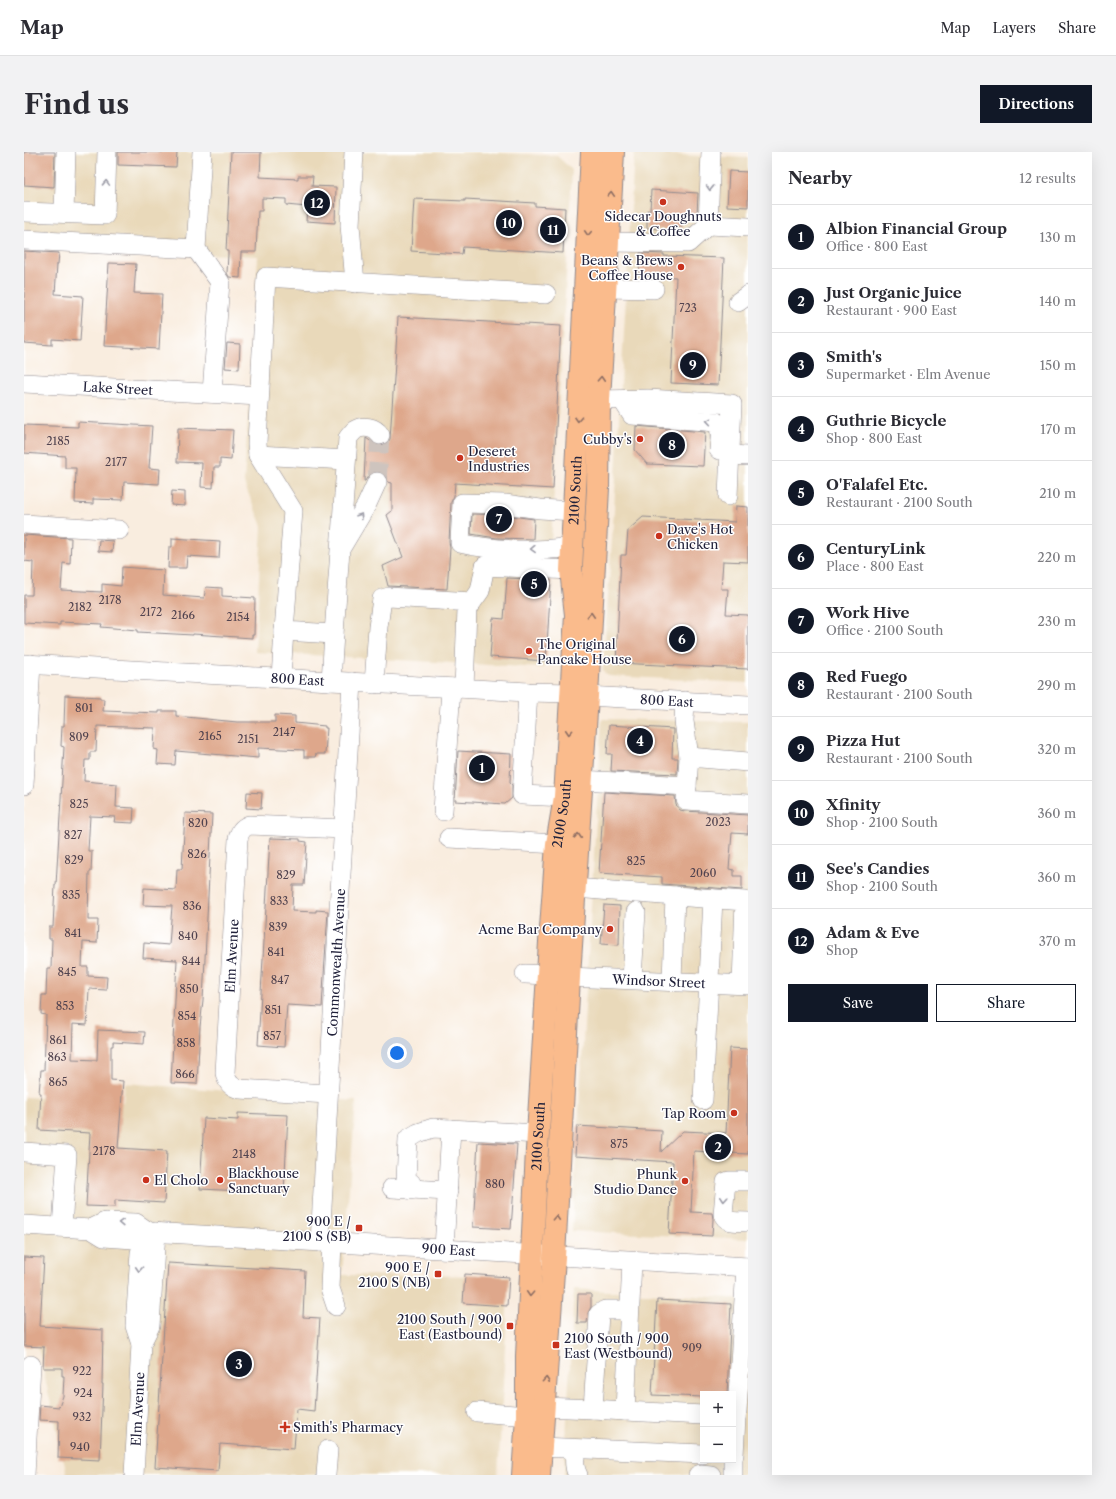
<!DOCTYPE html>
<html lang="en">
<head>
<meta charset="utf-8">
<style>
  body { margin:0; font-family:"Libre Caslon Text",serif; background:#f2f2f3; color:#2b2b33 }
  .controls { position:absolute; right:12px; bottom:12px; display:grid; overflow:hidden; border-radius:0px; box-shadow:0 4px 16px #0002 }
  .controls button { width:36px; height:36px; display:grid; place-items:center; padding:0; border:0; border-bottom:1px solid #e1e1e2; background:#fff; color:#2b2b33; font:20px sans-serif }
  .you { position:absolute; left:373px; top:901px; width:14px; height:14px; margin:-10px; border:3px solid #fff; border-radius:50%; background:#1a73e8; box-shadow:0 0 0 6px #1a73e833 }
  .badge { display:grid; place-items:center; width:26px; height:26px; border-radius:50%; background:#111827; color:#fff; font-size:13px; font-weight:700 }
  .pin { position:absolute; translate:-50% -50%; border:2px solid #fff; box-shadow:0 1px 4px #0006 }
  .list { margin:0; padding:0; list-style:none }
  h2 { display:flex; justify-content:space-between; align-items:center; height:52px; margin:0; padding:0 16px; font-size:17px }
  h2 small { font-size:13px; font-weight:400; color:#7c7c81 }
  .list li { display:grid; grid-template-columns:26px 1fr auto; gap:12px; align-items:center; box-sizing:border-box; height:64px; padding:0 16px; border-top:1px solid #e1e1e2 }
  .list b { display:block; font-size:15px; white-space:nowrap }
  .list p { margin:0; font-size:13px; white-space:nowrap; color:#7c7c81 }
  .list em { font-size:13px; font-style:normal; color:#7c7c81 }
  .actions { display:flex; gap:8px; padding:12px 16px }
  .actions a { flex:1; padding:9px 0; border:1px solid #111827; border-radius:0px; text-align:center; font-size:14px; color:#111827 }
  .actions .main { background:#111827; color:#fff }
  .map { position:relative; flex:none; width:724px; height:1323px; overflow:hidden; border-radius:0px }
  header { display:flex; align-items:center; gap:24px; box-sizing:border-box; height:56px; padding:0 20px; background:#fff; border-bottom:1px solid #e1e1e2 }
  header strong { font-size:19px }
  nav { display:flex; gap:22px; margin-inline-start:auto; font-size:14px }
  .intro { display:flex; align-items:center; justify-content:space-between; box-sizing:border-box; height:96px; padding:0 24px }
  h1 { margin:0; font-size:28px }
  .button { padding:10px 18px; border-radius:0px; background:#111827; color:#fff; font-size:14px; font-weight:700 }
  main { display:flex; gap:24px; padding:0 24px }
  aside { flex:1; background:#fff; border-radius:0px; box-shadow:0 4px 16px #0002 }
  .map>svg:first-child { display:block }
  .built { fill:#e9d9ba; fill-rule:evenodd }
  .building { fill:#dea78b }
  .lines { fill:none; stroke-linecap:round; stroke-linejoin:round }
  .minor-tunnel { stroke:#cec4be; stroke-width:19; stroke-dasharray:19 10; stroke-linecap:butt }
  .minor-casing { stroke:#8e888d; stroke-width:20 }
  .major-casing { stroke:#8e888d; stroke-width:24 }
  .minor { stroke:#fff; stroke-width:19 }
  .major { stroke:#fabb8c; stroke-width:22 }
  .oneway { stroke:#9c9ca7 }
  .oneway2 { stroke:#8e6e64 }
  .poi-dot { fill:#c8321e; stroke:#fff; stroke-width:1.5 }
  .labels { text-anchor:middle; dominant-baseline:central; stroke-width:3; stroke-linejoin:round; paint-order:stroke }
  .number-label { font-size:11px; fill:#51434f }
  .poi-label { font-size:13px; fill:#22223b; stroke:#fff; text-anchor:end }
  .street-label { font-size:13px; fill:#22223b; stroke:#fff }
</style>
</head>
<body>
<header>
<strong>Map</strong>
<nav><a>Map</a><a>Layers</a><a>Share</a></nav>
</header>
<div class="intro"><h1>Find us</h1><a class="button">Directions</a></div>
<main>
<div class="map">
<svg width="724" height="1323" viewBox="0 0 724 1323">
  <rect width="100%" height="100%" fill="#fff"/>
  <filter id="ink" filterUnits="userSpaceOnUse"><feTurbulence type="fractalNoise" baseFrequency=".025" numOctaves="2"/><feDisplacementMap in="SourceGraphic" scale="8" xChannelSelector="R" yChannelSelector="G"/><feConvolveMatrix kernelMatrix="1 2 1 2 8 2 1 2 1" color-interpolation-filters="sRGB"/></filter>
  <filter id="wash" filterUnits="userSpaceOnUse"><feTurbulence type="fractalNoise" baseFrequency=".012" numOctaves="4" result="noise"/><feDisplacementMap in="SourceGraphic" scale="16" xChannelSelector="R" yChannelSelector="G"/><feGaussianBlur stdDeviation="0.9" result="paint"/><feColorMatrix in="noise" values="0 0 0 0 0 0 0 0 0 0 0 0 0 0 0 0 0 1.4 0 .05"/><feComposite in="paint" operator="in"/></filter>
  <g filter="url(#wash)">
    <rect width="100%" height="100%" fill="#f9eddf"/>
    <!-- built -->
    <path class="built" d="M0 0H462L533 4 548 18 520 516 231 500 238 374 220 331 234 104 179 102 0 80Z
      M610 1 724 6V531L585 524 581 522 579 518 590 358Z
      M578 567 724 570V1087L548 1079Z
      M101 931 332 949 318 1123 485 1124 474 1323H43L14 1195 0 1194V945L99 950Z
      M550 1137 724 1147V1323H540ZM679 1242H709V1308H679Z"/>
    <g id="blocks">
      <!-- building -->
      <path class="building" d="M0 0H31L30 35 0 33Z
        M94 0H153L152 15 94 13Z
        M207 0H237L236 25 274 27V24H289L288 34 312 35 311 71 282 69 283 55 262 53V47L238 46V59H234L232 100H217L216 126 205 125 203 121 204 102V99H202Z
        M705 19 724 20V55L703 54Z
        M627 38 674 41 673 63 659 62 658 75H647V78L623 76V58L626 59Z
        M390 47 441 49V47L511 51V54L541 56 539 101 439 95 438 102 387 99Z
        M0 99 35 101 34 112H33L31 142 59 144 56 189 28 187V193L0 191Z
        M616 101 640 102V104L700 106 694 233 647 231 652 125 615 123Z
        M85 111 112 112 110 141 138 142 135 197 80 194Z
        M374 165 537 174 529 337 431 331 430 344 427 350 425 390 426 396 423 437 364 434 359 414 379 405 363 363 368 359V331L364 330 362 323 357 320 352 319 346 321 341 329H340L342 286 352 293 357 294 363 292 366 287Z
        M203 191 216 192 215 217 201 216Z
        M54 270 128 274 125 316 136 317 135 332 100 330 99 348 69 347V352L51 351 52 316H41V304L0 301V273L54 275Z
        M612 274 681 280 679 314 623 312 611 298Z
        M154 276 209 278 207 308 196 307V315H190L189 336 177 335 178 311 153 310Z
        M148 339 161 340V354L147 353Z
        M712 354 724 355V410L699 409 697 437H704L702 462 724 463V517L592 511 597 403H602L604 378 619 365 711 370Z
        M448 362 480 363 510 367 509 387 472 386 447 382Z
        M0 383 47 386 46 412 39 411 37 438 78 440V432L97 434 98 415 140 418 139 443 180 446 182 435 198 436V444L231 446 230 483H228V486L169 482V483L114 480V478L77 475 78 472 36 470V473L0 471V443H8L9 410 0 409Z
        M148 386 196 389 195 406 163 404 162 416H144L145 395H148Z
        M75 388 89 389 88 400 74 399Z
        M483 426 527 428 522 509 466 505 469 466 480 467Z
        M41 543 76 545V547H80L79 559 135 561V559H152V564L213 570H251V563L271 564V571L301 574V576H303L301 602H292L291 605H280V598L234 596V606L152 599 151 613 133 612 134 598 130 597 131 576 73 574 72 600H66V608H61L60 629 93 632 92 655 110 656 109 671 90 670 91 665 66 664 64 699H68L67 720H65L64 768H74L73 791 59 790 58 815H64V824L83 825 82 838 65 837 63 873 49 872 48 907 73 908 74 878 121 880 120 892 89 890V894H87V928L99 929 94 996 143 999 140 1051 91 1048V1055L62 1054 66 981 15 978 17 941H15L17 918H20L22 863 17 862 18 843H22L23 816H27L28 787H25V775H29L31 733H32L40 595 37 594 38 574H40Z
        M585 573 649 577 648 606H654L653 622 587 619 588 602H583Z
        M434 599 487 602 486 631 488 633V646L481 652 431 649Z
        M223 640 238 641 237 657 222 656Z
        M580 640 651 644 652 653 656 658 661 659 724 663V682L708 681 705 717 710 718V724H718V738L638 732V725L575 721Z
        M161 661 188 662 179 848 176 875 173 932 147 931 153 808 119 806 120 791 145 793 148 754 119 753 120 736 152 738 153 717H158Z
        M246 686 276 687V689L283 690 280 733H269L268 759 292 760V758L304 759 298 855 263 853 260 895 234 893Z
        M580 753 596 754 595 793 577 792Z
        M706 896 724 897V1002L670 999 667 1060 688 1061 689 1067 688 1084 645 1082 649 1010 551 1004 553 974 638 979 637 1000 659 979 702 981Z
        M214 961 264 963 260 1041 176 1037 180 966 214 968Z
        M454 990 493 992 487 1077 449 1075Z
        M0 1105 20 1106 16 1174 79 1178 78 1232H79L76 1308 34 1306 35 1269 15 1268 16 1253 35 1255 39 1244 40 1224H38V1216H19L20 1195 0 1194Z
        M144 1111 281 1119 279 1165 296 1166 290 1259 273 1257 270 1297 196 1292 194 1319 131 1315Z
        M441 1122 485 1125 483 1154 439 1151Z
        M554 1142H567V1155L564 1161 563 1171H553Z
        M633 1148 707 1152 703 1242H679V1245L628 1243Z"/>
    </g>
  </g>
  <g filter="url(#ink)">
    <use href="#blocks" fill-opacity="0" stroke="#8e888d" stroke-width="1"/>
    <g class="lines">
      <!-- minor-tunnel -->
      <path class="minor-tunnel" d="M353 330 356 283"/>
      <!-- minor casing -->
      <g class="minor-casing">
        <g id="minor">
          <path d="M178 0 172 97 196 130 188 241"/>
          <path d="M330 0 326 73 331 131"/>
          <path d="M0 60 81 63 83 0"/>
          <path d="M40 61 42 0"/>
          <path d="M684 73 687 0"/>
          <path d="M0 88 172 97"/>
          <path d="M584 90 664 91 684 73 724 75"/>
          <path d="M582 136 630 137"/>
          <path d="M714 150 724 143"/>
          <path id="s1" d="M0 231 235 244"/>
          <path d="M575 248 624 247 708 252 704 344"/>
          <path d="M599 249 608 263 692 270C698 278 696 288 695 298"/>
          <path d="M356 283C351 275 339 273 331 278 329 280 326 283 324 286L310 482 260 479 269 359 234 303 233 291 242 125 522 142"/>
          <path d="M234 303 322 308"/>
          <path d="M706 303 724 304"/>
          <path d="M0 372 95 378"/>
          <path d="M318 394 342 354 353 330"/>
          <path d="M548 396C534 396 521 398 507 398 483 398 460 397 436 391L438 351 481 352 516 357 550 359"/>
          <path id="s2" d="M0 512 504 540 547 541"/>
          <path d="M257 526 260 479"/>
          <path d="M307 529 310 482"/>
          <path d="M350 532 354 475 358 447 365 445 448 450"/>
          <path d="M440 536 443 457 456 439 461 414 547 418"/>
          <path d="M504 540 498 643 541 645"/>
          <path id="s3" d="M563 544 724 553"/>
          <path d="M661 549 660 569 665 605 662 648 724 652"/>
          <path d="M665 605 724 610"/>
          <path d="M557 628 663 634"/>
          <path d="M0 633 7 512"/>
          <path d="M419 659 427 536"/>
          <path d="M425 686 533 692"/>
          <path d="M551 736 651 744"/>
          <path d="M501 822 524 823"/>
          <path id="s4" d="M545 825 724 833"/>
          <path d="M608 827 612 760"/>
          <path d="M648 829 651 744 721 749 718 832"/>
          <path id="s5" d="M304 942 216 937C207 935 203 931 201 921L214 687C216 679 218 676 225 673L320 677"/>
          <path d="M679 948 689 747"/>
          <path d="M0 1000 43 1003 38 1075"/>
          <path d="M724 1029H705L702 1030 699 1062C702 1072 715 1069 724 1070"/>
          <path d="M368 1036 424 1039"/>
          <path d="M387 1038V1031L382 1027 384 987 394 981 409 976 514 982"/>
          <path d="M0 1073 67 1077 81 1070 112 1071 125 1080"/>
          <path id="s6" d="M67 1077 80 1085 110 1087 125 1080 724 1115"/>
          <path id="s7" d="M296 1090 328 530"/>
          <path d="M308 1091 306 1136 312 1154"/>
          <path d="M420 1097 427 977"/>
          <path d="M608 1109 601 1259 679 1263"/>
          <path d="M117 1192 126 1174 132 1080"/>
          <path d="M520 1255 569 1257"/>
          <path d="M601 1259 569 1257 575 1162 581 1158H605"/>
          <path d="M453 1260 503 1264"/>
          <path d="M709 1265H712L713 1259 722 1115"/>
          <path d="M517 1295 679 1302"/>
          <path d="M551 1297C551 1305 549 1315 554 1323"/>
          <path d="M709 1303V1323"/>
          <path d="M710 1303 712 1265"/>
          <path d="M1 1323 7 1213"/>
          <path id="s8" d="M110 1323 117 1192 111 1174 116 1101 125 1080"/>
          <path d="M302 1323 304 1298"/>
          <path d="M674 1323 677 1322 687 1323"/>
        </g>
      </g>
      <!-- major casing -->
      <g class="major-casing">
        <g id="major">
          <path id="s9" d="M499 1323 503 1264V1204L513 998 526 790 533 692 541 645 552 463 547 418 568 0"/>
          <path d="M515 1323 530 1105 545 825 563 544 574 336 575 248 589 0"/>
        </g>
      </g>
      <!-- minor -->
      <use href="#minor" class="minor"/>
      <!-- major -->
      <use href="#major" class="major"/>
    </g>
    <!-- one-way arrows -->
    <defs><path id="oneway-chevron" d="M-2-3.5L2.5 0L-2 3.5" fill="none" stroke-width="1.6" stroke-linecap="round" stroke-linejoin="round"/></defs>
    <g class="oneway">
      <use href="#oneway-chevron" transform="translate(82 31) rotate(-88)"/>
      <use href="#oneway-chevron" transform="translate(686 36) rotate(92)"/>
      <use href="#oneway-chevron" transform="translate(685 269) rotate(-171)"/>
      <use href="#oneway-chevron" transform="translate(336 364) rotate(-58)"/>
      <use href="#oneway-chevron" transform="translate(509 397) rotate(178)"/>
      <use href="#oneway-chevron" transform="translate(700 1047) rotate(94)"/>
      <use href="#oneway-chevron" transform="translate(97 1071) rotate(-178)"/>
      <use href="#oneway-chevron" transform="translate(115 1117) rotate(93)"/>
    </g>
    <g class="oneway2">
      <use href="#oneway-chevron" transform="translate(587 42) rotate(-87)"/>
      <use href="#oneway-chevron" transform="translate(564 81) rotate(93)"/>
      <use href="#oneway-chevron" transform="translate(577 227) rotate(-87)"/>
      <use href="#oneway-chevron" transform="translate(554 267) rotate(93)"/>
      <use href="#oneway-chevron" transform="translate(567 463) rotate(-87)"/>
      <use href="#oneway-chevron" transform="translate(545 580) rotate(94)"/>
      <use href="#oneway-chevron" transform="translate(554 684) rotate(-87)"/>
      <use href="#oneway-chevron" transform="translate(532 1066) rotate(-87)"/>
      <use href="#oneway-chevron" transform="translate(506 1142) rotate(93)"/>
      <use href="#oneway-chevron" transform="translate(522 1228) rotate(-86)"/>
    </g>
  </g>
  <!-- markers -->
  <g class="poi-dot">
    <circle cx="639" cy="50" r="4"/>
    <circle cx="657" cy="115" r="4"/>
    <circle cx="616" cy="287" r="4"/>
    <circle cx="436" cy="306" r="4"/>
    <circle cx="635" cy="384" r="4"/>
    <circle cx="505" cy="499" r="4"/>
    <circle cx="586" cy="777" r="4"/>
    <circle cx="710" cy="961" r="4"/>
    <circle cx="122" cy="1028" r="4"/>
    <circle cx="196" cy="1028" r="4"/>
    <circle cx="661" cy="1029" r="4"/>
    <rect x="331" y="1072" width="8" height="8" rx="2"/>
    <rect x="410" y="1118" width="8" height="8" rx="2"/>
    <rect x="482" y="1170" width="8" height="8" rx="2"/>
    <rect x="528" y="1189" width="8" height="8" rx="2"/>
    <path d="M259 1269h4v4h4v4h-4v4h-4v-4h-4v-4h4z"/>
  </g>
  <g class="labels">
    <!-- number labels -->
    <g class="number-label">
      <text x="664" y="156">723</text>
      <text x="34" y="289">2185</text>
      <text x="92" y="310">2177</text>
      <text x="86" y="448">2178</text>
      <text x="56" y="455">2182</text>
      <text x="127" y="460">2172</text>
      <text x="159" y="463">2166</text>
      <text x="214" y="465">2154</text>
      <text x="60" y="556">801</text>
      <text x="260" y="580">2147</text>
      <text x="186" y="584">2165</text>
      <text x="55" y="585">809</text>
      <text x="224" y="587">2151</text>
      <text x="55" y="652">825</text>
      <text x="694" y="670">2023</text>
      <text x="174" y="671">820</text>
      <text x="49" y="683">827</text>
      <text x="173" y="702">826</text>
      <text x="50" y="708">829</text>
      <text x="612" y="709">825</text>
      <text x="679" y="721">2060</text>
      <text x="262" y="723">829</text>
      <text x="47" y="743">835</text>
      <text x="255" y="749">833</text>
      <text x="168" y="754">836</text>
      <text x="254" y="775">839</text>
      <text x="49" y="781">841</text>
      <text x="164" y="784">840</text>
      <text x="252" y="800">841</text>
      <text x="167" y="809">844</text>
      <text x="43" y="820">845</text>
      <text x="256" y="828">847</text>
      <text x="165" y="837">850</text>
      <text x="41" y="854">853</text>
      <text x="249" y="858">851</text>
      <text x="163" y="864">854</text>
      <text x="248" y="884">857</text>
      <text x="34" y="888">861</text>
      <text x="162" y="891">858</text>
      <text x="33" y="905">863</text>
      <text x="161" y="922">866</text>
      <text x="34" y="930">865</text>
      <text x="595" y="992">875</text>
      <text x="80" y="999">2178</text>
      <text x="220" y="1002">2148</text>
      <text x="471" y="1032">880</text>
      <text x="668" y="1196">909</text>
      <text x="58" y="1219">922</text>
      <text x="59" y="1241">924</text>
      <text x="58" y="1265">932</text>
      <text x="56" y="1295">940</text>
    </g>
    <!-- poi labels -->
    <g class="poi-label">
      <text x="639" y="64" text-anchor="middle">Sidecar Doughnuts<tspan x="639" dy="15">&amp; Coffee</tspan></text>
      <text x="649" y="108">Beans &amp; Brews<tspan x="649" dy="15">Coffee House</tspan></text>
      <text x="608" y="287">Cubby's</text>
      <text x="444" y="299" text-anchor="start">Deseret<tspan x="444" dy="15">Industries</tspan></text>
      <text x="643" y="377" text-anchor="start">Dave's Hot<tspan x="643" dy="15">Chicken</tspan></text>
      <text x="513" y="492" text-anchor="start">The Original<tspan x="513" dy="15">Pancake House</tspan></text>
      <text x="578" y="777">Acme Bar Company</text>
      <text x="702" y="961">Tap Room</text>
      <text x="204" y="1021" text-anchor="start">Blackhouse<tspan x="204" dy="15">Sanctuary</tspan></text>
      <text x="653" y="1022">Phunk<tspan x="653" dy="15">Studio Dance</tspan></text>
      <text x="130" y="1028" text-anchor="start">El Cholo</text>
      <text x="327" y="1069">900 E /<tspan x="327" dy="15">2100 S (SB)</tspan></text>
      <text x="406" y="1115">900 E /<tspan x="406" dy="15">2100 S (NB)</tspan></text>
      <text x="478" y="1167">2100 South / 900<tspan x="478" dy="15">East (Eastbound)</tspan></text>
      <text x="540" y="1186" text-anchor="start">2100 South / 900<tspan x="540" dy="15">East (Westbound)</tspan></text>
      <text x="269" y="1275" text-anchor="start">Smith's Pharmacy</text>
    </g>
    <!-- street labels -->
    <g class="street-label">
      <text stroke="none"><textPath href="#s1" startOffset="94">Lake Street</textPath></text>
      <text stroke="none"><textPath href="#s9" startOffset="987">2100 South</textPath></text>
      <text stroke="none"><textPath href="#s2" startOffset="274">800 East</textPath></text>
      <text stroke="none"><textPath href="#s3" startOffset="80">800 East</textPath></text>
      <text stroke="none"><textPath href="#s9" startOffset="663">2100 South</textPath></text>
      <text stroke="none"><textPath href="#s5" startOffset="229">Elm Avenue</textPath></text>
      <text stroke="none"><textPath href="#s7" startOffset="280">Commonwealth Avenue</textPath></text>
      <text stroke="none"><textPath href="#s4" startOffset="90">Windsor Street</textPath></text>
      <text stroke="none"><textPath href="#s9" startOffset="339">2100 South</textPath></text>
      <text stroke="none"><textPath href="#s6" startOffset="362">900 East</textPath></text>
      <text stroke="none"><textPath href="#s8" startOffset="66">Elm Avenue</textPath></text>
    </g>
  </g>
</svg>
<div class="controls">
<button>+</button>
<button>−</button>
</div>
<div class="you"></div>
<div class="pin badge" style="left:458px;top:616px">1</div>
<div class="pin badge" style="left:694px;top:995px">2</div>
<div class="pin badge" style="left:215px;top:1212px">3</div>
<div class="pin badge" style="left:616px;top:589px">4</div>
<div class="pin badge" style="left:510px;top:432px">5</div>
<div class="pin badge" style="left:658px;top:487px">6</div>
<div class="pin badge" style="left:475px;top:367px">7</div>
<div class="pin badge" style="left:648px;top:293px">8</div>
<div class="pin badge" style="left:669px;top:213px">9</div>
<div class="pin badge" style="left:485px;top:71px">10</div>
<div class="pin badge" style="left:529px;top:78px">11</div>
<div class="pin badge" style="left:293px;top:51px">12</div>
</div>
<aside>
<h2>Nearby<small>12 results</small></h2>
<ul class="list">
<li><span class="badge">1</span><div><b>Albion Financial Group</b><p>Office · 800 East</p></div><em>130 m</em></li>
<li><span class="badge">2</span><div><b>Just Organic Juice</b><p>Restaurant · 900 East</p></div><em>140 m</em></li>
<li><span class="badge">3</span><div><b>Smith's</b><p>Supermarket · Elm Avenue</p></div><em>150 m</em></li>
<li><span class="badge">4</span><div><b>Guthrie Bicycle</b><p>Shop · 800 East</p></div><em>170 m</em></li>
<li><span class="badge">5</span><div><b>O'Falafel Etc.</b><p>Restaurant · 2100 South</p></div><em>210 m</em></li>
<li><span class="badge">6</span><div><b>CenturyLink</b><p>Place · 800 East</p></div><em>220 m</em></li>
<li><span class="badge">7</span><div><b>Work Hive</b><p>Office · 2100 South</p></div><em>230 m</em></li>
<li><span class="badge">8</span><div><b>Red Fuego</b><p>Restaurant · 2100 South</p></div><em>290 m</em></li>
<li><span class="badge">9</span><div><b>Pizza Hut</b><p>Restaurant · 2100 South</p></div><em>320 m</em></li>
<li><span class="badge">10</span><div><b>Xfinity</b><p>Shop · 2100 South</p></div><em>360 m</em></li>
<li><span class="badge">11</span><div><b>See's Candies</b><p>Shop · 2100 South</p></div><em>360 m</em></li>
<li><span class="badge">12</span><div><b>Adam &amp; Eve</b><p>Shop</p></div><em>370 m</em></li>
</ul>
<div class="actions"><a class="main">Save</a><a>Share</a></div>
</aside>
</main>
</body>
</html>
